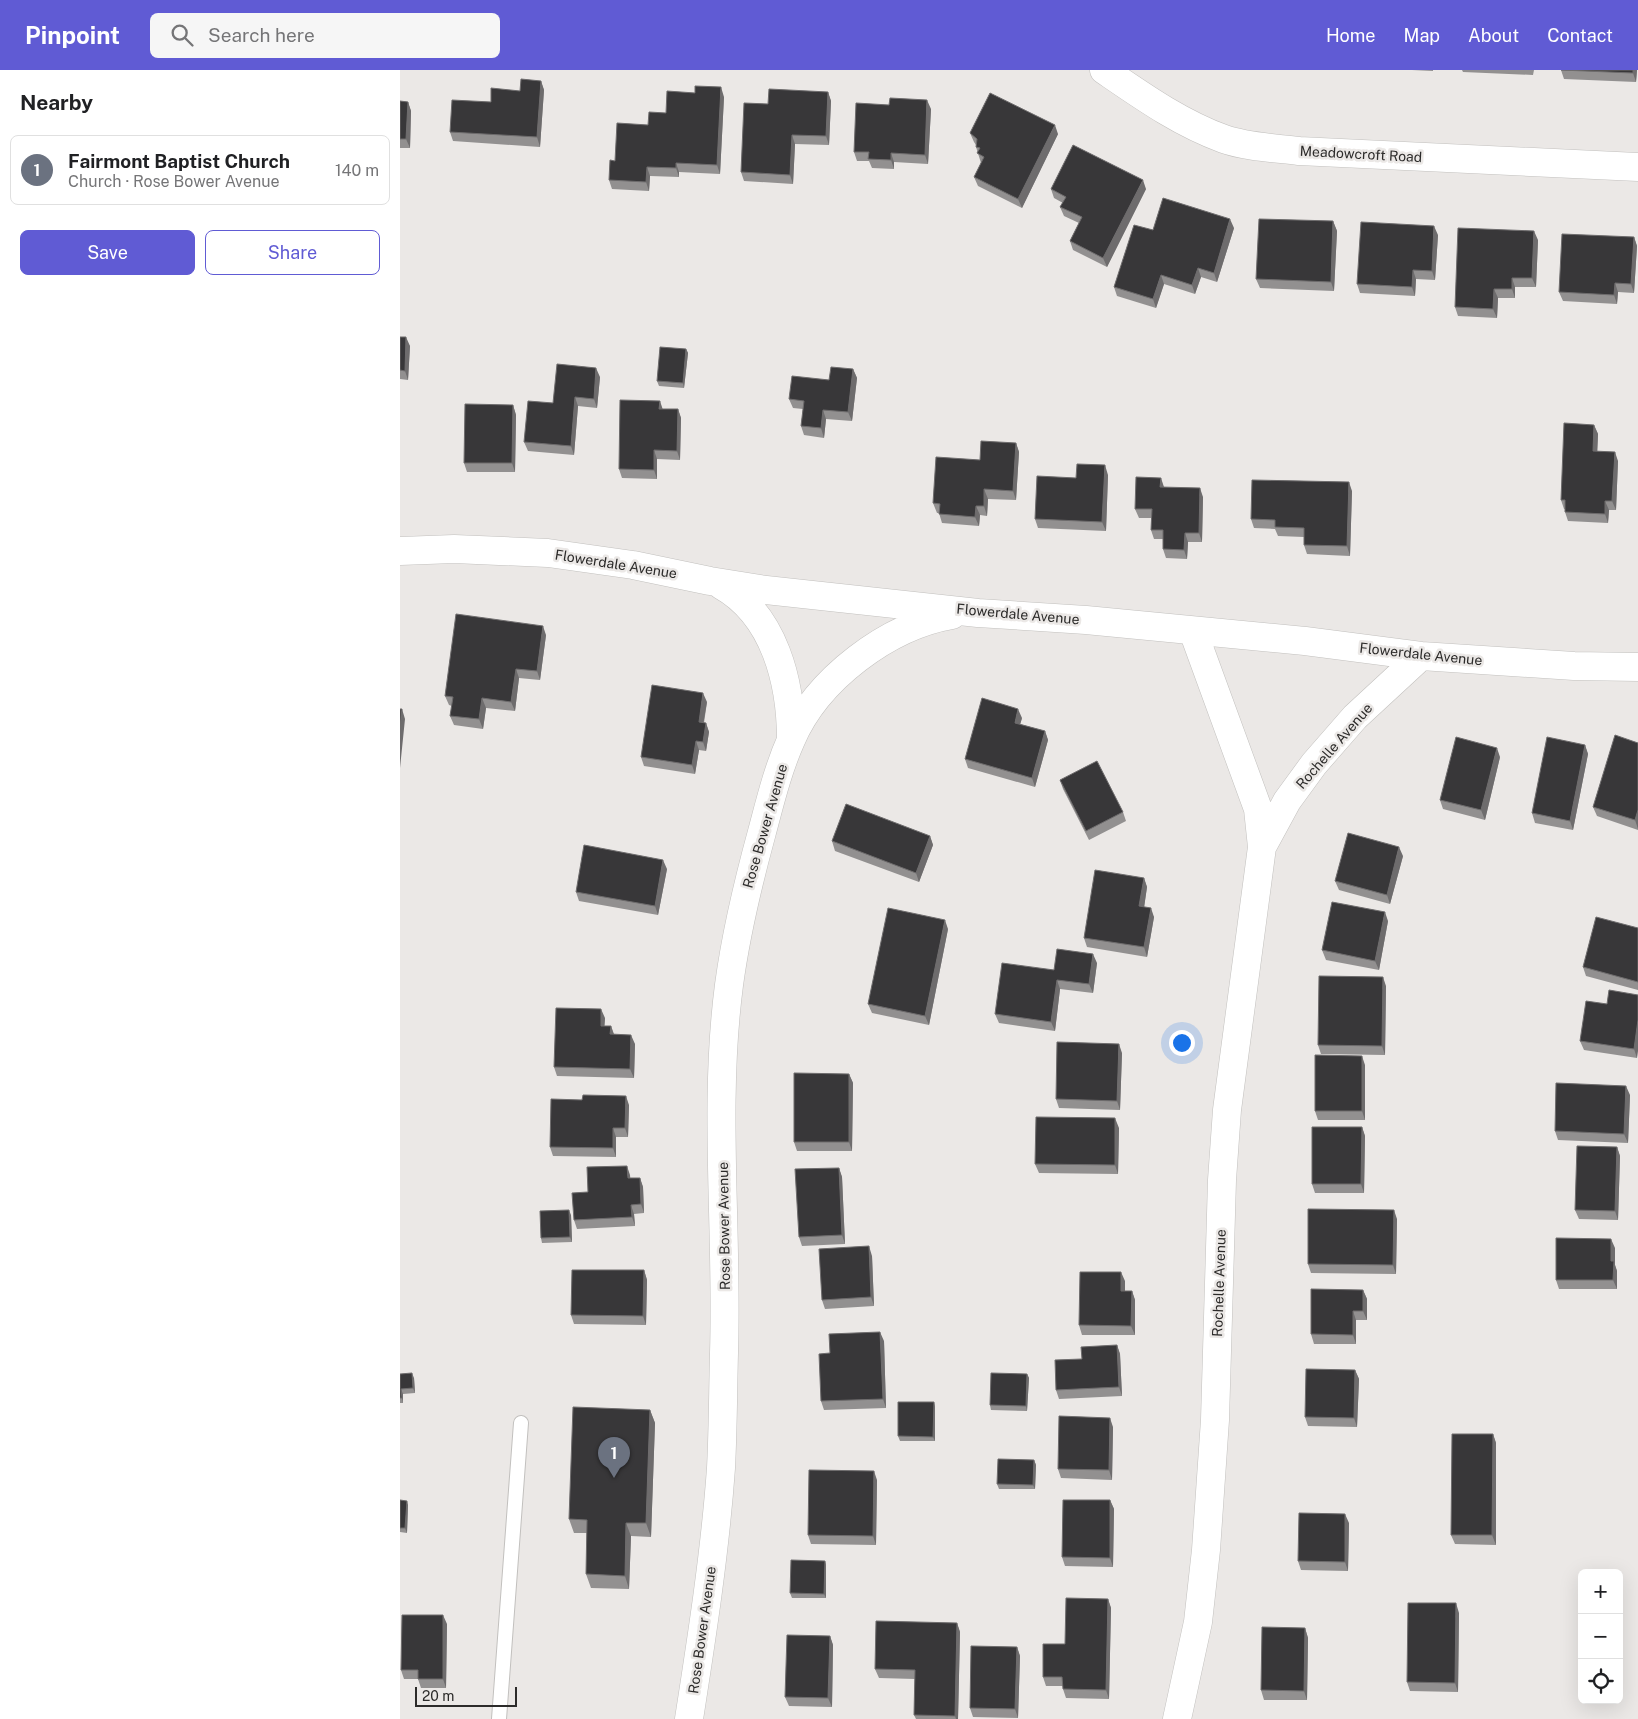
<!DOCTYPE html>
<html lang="en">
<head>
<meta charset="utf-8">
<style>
  body { margin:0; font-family:"Public Sans",sans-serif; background:#f6f6f6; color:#202124 }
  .controls { position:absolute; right:15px; bottom:15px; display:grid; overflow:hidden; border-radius:8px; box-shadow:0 5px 20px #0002 }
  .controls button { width:45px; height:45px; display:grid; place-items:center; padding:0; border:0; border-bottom:1px solid #e0e0e0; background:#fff; color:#202124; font:25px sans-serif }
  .scale { position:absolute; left:15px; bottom:12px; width:102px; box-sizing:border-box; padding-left:5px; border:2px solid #2c2b2a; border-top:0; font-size:14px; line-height:18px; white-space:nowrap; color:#2c2b2a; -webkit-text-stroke:4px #ebe8e6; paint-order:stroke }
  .you { position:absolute; left:781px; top:972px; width:18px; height:18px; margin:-12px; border:4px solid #fff; border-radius:50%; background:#1a73e8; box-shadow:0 0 0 8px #1a73e833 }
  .badge { display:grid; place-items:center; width:32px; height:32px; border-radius:50%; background:#605bd4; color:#fff; font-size:16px; font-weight:700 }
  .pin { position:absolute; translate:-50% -41px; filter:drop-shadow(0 1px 2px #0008) }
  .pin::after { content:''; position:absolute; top:26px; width:18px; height:15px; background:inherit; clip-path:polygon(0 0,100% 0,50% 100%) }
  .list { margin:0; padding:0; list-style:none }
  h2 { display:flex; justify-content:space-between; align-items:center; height:65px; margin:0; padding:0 20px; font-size:21px }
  h2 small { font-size:16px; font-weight:400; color:#757577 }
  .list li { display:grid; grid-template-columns:32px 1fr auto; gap:15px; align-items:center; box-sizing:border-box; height:70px; margin:0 10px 10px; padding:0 10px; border:1px solid #e0e0e0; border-radius:8px }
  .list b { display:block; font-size:19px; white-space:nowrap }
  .list p { margin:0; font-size:16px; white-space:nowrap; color:#757577 }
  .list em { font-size:16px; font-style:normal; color:#757577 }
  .actions { display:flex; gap:10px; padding:15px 20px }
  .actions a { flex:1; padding:11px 0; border:1px solid #605bd4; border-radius:8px; text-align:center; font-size:18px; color:#605bd4 }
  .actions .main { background:#605bd4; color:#fff }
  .icon { flex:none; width:28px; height:28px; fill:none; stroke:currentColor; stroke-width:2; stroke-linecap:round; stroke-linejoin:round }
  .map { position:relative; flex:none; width:1238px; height:1649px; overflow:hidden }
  header { display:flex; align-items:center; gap:30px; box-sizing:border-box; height:70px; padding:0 25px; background:#605bd4; color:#fff }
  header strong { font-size:24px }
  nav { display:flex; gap:28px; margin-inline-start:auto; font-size:18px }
  .search { width:350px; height:45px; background:#f6f6f6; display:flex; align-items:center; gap:12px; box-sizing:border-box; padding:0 18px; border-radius:8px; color:#757577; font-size:19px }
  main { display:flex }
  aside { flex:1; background:#fff }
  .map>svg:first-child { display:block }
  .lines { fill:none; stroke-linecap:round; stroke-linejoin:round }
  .lane-casing { stroke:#c2c0be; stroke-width:16 }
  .street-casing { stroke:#c2c0be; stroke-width:29 }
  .lane { stroke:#fff; stroke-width:14 }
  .street { stroke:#fff; stroke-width:28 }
  .wall { fill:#929090 }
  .shaded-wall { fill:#6e6c6d }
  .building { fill:#383739; stroke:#6e6c6d }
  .labels { text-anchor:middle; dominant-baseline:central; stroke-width:5; stroke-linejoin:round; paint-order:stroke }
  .street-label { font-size:14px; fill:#2c2b2a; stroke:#ebe8e6 }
</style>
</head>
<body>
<header>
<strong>Pinpoint</strong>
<div class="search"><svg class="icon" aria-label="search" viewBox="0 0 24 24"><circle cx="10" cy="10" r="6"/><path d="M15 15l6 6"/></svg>Search here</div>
<nav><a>Home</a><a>Map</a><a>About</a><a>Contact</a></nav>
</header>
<main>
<aside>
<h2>Nearby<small></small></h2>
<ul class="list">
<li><span class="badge" style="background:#6b7280">1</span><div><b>Fairmont Baptist Church</b><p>Church · Rose Bower Avenue</p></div><em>140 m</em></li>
</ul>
<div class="actions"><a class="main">Save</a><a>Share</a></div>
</aside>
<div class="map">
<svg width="1238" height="1649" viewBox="0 0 1238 1649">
  <rect width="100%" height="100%" fill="#ebe8e6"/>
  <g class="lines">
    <!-- lane casing -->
    <g class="lane-casing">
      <path id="lane" d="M99 1649 121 1353"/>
    </g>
    <!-- street casing -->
    <g class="street-casing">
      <path id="street" d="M704 0C742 26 780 53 824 69 847 77 874 78 899 81L1238 97
        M0 481 54 479 148 483 233 495 310 511 366 520 578 543 686 550 905 571 1021 586 1174 596 1238 597
        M321 515C375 545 391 613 391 670
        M793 561 858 739 862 777
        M289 1649C302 1566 315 1482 321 1398 323 1360 323 1321 324 1283 328 1161 313 1037 329 915 336 863 348 813 362 762 370 732 378 699 391 670 417 609 488 556 552 545
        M777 1649 798 1552 806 1480 815 1350 822 1110 827 1040 862 777 887 731 914 694 955 647 1021 586"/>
    </g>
    <!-- lane -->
    <use href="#lane" class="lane"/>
    <!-- street -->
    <use href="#street" class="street"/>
  </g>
  <!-- wall -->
  <path class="wall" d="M1012 0H1033V1Z
    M1062 0H1134L1133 5 1063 2Z
    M1161 0H1237L1236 12 1164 9Z
    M141 11 144 20 140 77 53 71 50 62 91 32 120 21Z
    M428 22 431 31 429 75 395 74 393 114 344 111 341 102 368 34Z
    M324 27 320 104 279 102V107L250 106 249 121 212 119 209 110 248 55 266 43Z
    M0 31 8 32 11 41 10 78H0Z
    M531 39 528 94 494 92V99L472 98 469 91H457L454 82Z
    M570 63 658 64 622 138 578 116 574 107 581 93 576 77V75L574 72Z
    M651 119H746L707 197 673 180 670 171 679 153 664 146 660 137 663 133 654 128Z
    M933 151 937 161 934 221 860 218 856 209Z
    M834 158 817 212 801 207 795 224 764 214 756 238 717 226 714 217 753 160Z
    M1038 165 1035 210 1016 209 1015 226 960 223 957 214Z
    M1234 167 1237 176 1234 223 1218 222 1217 234 1163 231 1159 222Z
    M1138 170 1136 217H1115V228H1098L1097 248 1058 246 1055 237Z
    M0 267 10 276 8 310 0 309Z
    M286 279 288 283 284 318 259 316 257 311Z
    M453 299 457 308 452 351 426 349 424 368 404 365 401 356 403 339 393 338 389 329Z
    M200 307 197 338 178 336 174 385 128 381 124 372 153 333Z
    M113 335 116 345 115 402H67L64 393Z
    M263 339H278L281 348 280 390 257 389V409L222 408 219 399Z
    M1194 355 1198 364 1197 381 1218 391 1216 440H1209L1208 453 1168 451 1165 442V439H1164L1161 430Z
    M616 373 619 382 616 430 588 429 587 446 580 445 579 456 542 453 539 443H537L533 433 580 390Z
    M708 405 706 461 638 458 635 449Z
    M764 417 803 427 802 472H788L787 489 766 488 763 479V469H754L751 460V448H739L735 439Z
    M952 421 950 486 907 484 904 475V467L878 466 875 459 854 458 851 449Z
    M146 565 140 610 119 608 115 641 86 638 83 659 54 655 50 646 52 636 49 635 45 626Z
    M307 632 304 653H306L309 662 306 681 299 680 295 704 244 696 241 687Z
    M622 648 620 654 645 661 648 670 635 717 568 698 565 689Z
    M1238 673V760L1197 746 1193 737Z
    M1185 675 1188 684 1173 760 1135 753 1132 743Z
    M1100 687 1085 750 1043 739 1040 730Z
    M660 710 723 742 726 751 689 770 663 719Z
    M530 766 533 775 519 812 435 781 432 771Z
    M1003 786 990 834 939 820 935 811Z
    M267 799 258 845 179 831 176 822Z
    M744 808 747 817 744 837 754 847 747 887 687 877 684 868Z
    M988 851 979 900 926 890 922 880Z
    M1238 858V920L1186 906 1183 897Z
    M548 859 529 955 472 943 468 934Z
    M697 893 693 923 660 919 655 961 599 953 595 944 654 900Z
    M986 916 985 985 921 984 918 975Z
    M1238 925 1237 988 1184 980 1180 971 1207 934Z
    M205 948 204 956H211L214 964 235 974 234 1008 157 1006 154 997Z
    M722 983 720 1040 659 1038 656 1029Z
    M965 995V1050H918L915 1041Z
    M449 1004 453 1013 452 1081H397L394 1072Z
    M1230 1025 1228 1073 1158 1070 1155 1061Z
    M229 1035 228 1067H216V1087L153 1086 150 1077Z
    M962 1057 965 1066 964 1123H915L912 1114Z
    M719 1058 718 1104 639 1103 635 1094Z
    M1217 1077 1220 1086 1218 1150 1179 1149 1175 1140Z
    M439 1098 442 1107 445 1174 402 1176 399 1167Z
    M230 1105V1108H240L243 1117 244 1143 234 1144 235 1156 177 1159 174 1150 188 1122Z
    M171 1145 172 1172 142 1173 141 1168Z
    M997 1149 996 1204 911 1203 908 1194Z
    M1215 1178V1195L1217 1201V1219H1159L1156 1210Z
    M472 1186 474 1236 425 1239 422 1230Z
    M244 1200 247 1210 246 1255 174 1254 171 1245Z
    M725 1211V1221H732L735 1230V1265H682L679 1255Z
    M963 1220 967 1229V1250H956V1274H914L911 1264Z
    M484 1271 486 1338 424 1340 421 1331 430 1283Z
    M717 1275 720 1284 722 1326 659 1329 656 1320Z
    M955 1300 959 1309 957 1357 908 1356 905 1347Z
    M0 1304 14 1308 15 1323 3 1324V1333H0Z
    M627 1304 629 1308 627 1341 591 1340 590 1335Z
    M534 1332 535 1337V1371H500L498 1366Z
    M250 1340 255 1353 251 1467 231 1466 229 1519 191 1518 186 1504 187 1463H174L169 1449Z
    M713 1357 712 1410 661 1408 658 1399Z
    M1093 1364 1096 1373V1475L1055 1474 1051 1465Z
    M634 1390 636 1395 635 1419H599L597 1414Z
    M477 1410 476 1475 411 1474 408 1465Z
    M0 1430 8 1435 7 1463 0 1462Z
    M710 1430 714 1439 713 1497 665 1496 662 1487Z
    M949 1453 948 1501 901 1500 898 1491Z
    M425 1491 426 1495V1528H392L390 1523Z
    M708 1529 711 1538 709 1629 666 1628 663 1619V1616H646L643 1607 665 1574Z
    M1059 1543 1058 1622 1010 1621 1007 1612Z
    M557 1553 560 1562 558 1649H516L514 1645 515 1609 479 1608 475 1599Z
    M47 1554 46 1618H21L18 1609H4L1 1600Z
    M905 1558 908 1568 907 1630H864L861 1620Z
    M430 1566 433 1575 432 1637 389 1636 385 1627Z
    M617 1577 620 1586 618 1648 573 1647 570 1638Z"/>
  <!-- shaded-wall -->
  <path class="shaded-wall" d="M1233 0H1237L1236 12 1233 3Z
    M141 11 144 20 140 77 137 67Z
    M321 17 324 27 320 104 317 95Z
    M428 22 431 31 429 75 426 66Z
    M527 30 531 39 528 94 525 85Z
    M8 32 11 41 10 78 6 69Z
    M655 55 658 64 622 138 618 129Z
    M392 65 395 74 393 114 390 105Z
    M491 83 494 92V99L491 90Z
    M276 93 279 102V107L276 98Z
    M247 97 250 106 249 121 246 112Z
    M743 110 746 119 707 197 703 188Z
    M830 149 834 158 817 212 814 203Z
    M933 151 937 161 934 221 931 212Z
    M1034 156 1038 165 1035 210 1032 201Z
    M1134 161 1138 170 1136 217 1132 208Z
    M1234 167 1237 176 1234 223 1231 214Z
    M798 198 801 207 795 224 792 215Z
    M1013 200 1016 209 1015 226 1012 217Z
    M761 205 764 214 756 238 753 229Z
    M1112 208 1115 217V228L1112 219Z
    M1215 213 1218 222 1217 234 1214 225Z
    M1094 219 1098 228 1097 248 1093 239Z
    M6 267 10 276 8 310 5 301Z
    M286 279 288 283 284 318 283 313Z
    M196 298 200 307 197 338 194 329Z
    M453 299 457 308 452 351 448 342Z
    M175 327 178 336 174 385 171 376Z
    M260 331 263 340 259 339Z
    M113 335 116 345 115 402 112 393Z
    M278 339 281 348 280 390 277 381Z
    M423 340 426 349 424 368 421 358Z
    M1194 355 1198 364 1197 390 1193 381Z
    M616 373 619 382 616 430 613 421Z
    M254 380 257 389V409L254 400Z
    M1215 382 1218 391 1216 440 1212 431Z
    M705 395 708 405 706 461 702 452Z
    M761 408 764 417H760Z
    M949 412 952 421 950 486 947 476Z
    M800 418 803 427 802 472 799 463Z
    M584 419 588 429 587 446 584 436Z
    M1205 431 1209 440 1208 453 1205 444Z
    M576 436 580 445 579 456 575 447Z
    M785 463 788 472 787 489 784 480Z
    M143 556 146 565 140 610 137 601Z
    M116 599 119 608 115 641 111 632Z
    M303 623 307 632 302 661 299 652Z
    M82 628 86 638 83 659 79 649Z
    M2 639 5 649 0 698V659Z
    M618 639 622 648 618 662 615 653Z
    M306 653 309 662 306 681 303 672Z
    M645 661 648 670 635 717 632 708Z
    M296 671 299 680 295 704 292 695Z
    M1185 675 1188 684 1173 760 1170 751Z
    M1097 678 1100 687 1085 750 1081 740Z
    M1238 740V759L1235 750Z
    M530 766 533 775 519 812 516 803Z
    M999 777 1003 786 990 834 987 825Z
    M263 790 267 799 258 845 255 836Z
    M744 808 747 817 743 845 739 836Z
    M751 838 754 847 747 887 744 877Z
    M985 842 988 851 979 900 975 891Z
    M545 850 548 859 529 955 525 946Z
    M693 884 697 893 693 923 689 914Z
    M983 907 986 916 985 985 982 976Z
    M657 910 660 919 655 961 651 952Z
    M201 939 205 948 204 965 201 956Z
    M1238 950V981L1237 988 1234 979Z
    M211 956 214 965 210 964Z
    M231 965 235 974 234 1008 230 999Z
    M719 974 722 983 720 1040 717 1031Z
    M962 986 965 995V1050L962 1041Z
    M449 1004 453 1013 452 1081 449 1072Z
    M1226 1016 1230 1025 1228 1073 1224 1064Z
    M226 1026 229 1035 228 1067 225 1058Z
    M715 1048 719 1058 718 1104 715 1095Z
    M962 1057 965 1066 964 1123 961 1114Z
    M213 1058 216 1067V1087L213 1078Z
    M1217 1077 1220 1086 1218 1150 1215 1141Z
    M227 1096 230 1105 231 1117 228 1108Z
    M439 1098 442 1107 445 1174 442 1165Z
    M240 1108 243 1117 244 1143 241 1134Z
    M231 1135 234 1144 235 1156 232 1147Z
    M169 1140 171 1145 172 1172 170 1167Z
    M994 1140 997 1149 996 1204 993 1195Z
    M1211 1169 1215 1178V1195L1217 1201V1219L1213 1210 1211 1191Z
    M469 1176 472 1186 474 1236 471 1227Z
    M244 1200 247 1210 246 1255 243 1246Z
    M721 1202 725 1211V1230L721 1221Z
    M963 1220 967 1229V1250L963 1241Z
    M732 1221 735 1230V1265L731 1256Z
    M953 1241 956 1250V1274L953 1265Z
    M480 1262 484 1271 486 1338 483 1329Z
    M717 1275 720 1284 722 1326 719 1317Z
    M955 1300 959 1309 957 1357 954 1348Z
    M12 1303 14 1308 15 1323 13 1318Z
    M627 1304 629 1308 627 1341 626 1336Z
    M1 1319 3 1324V1333L2 1328Z
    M534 1332 535 1337V1371L533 1367Z
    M250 1340 255 1353 251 1467 246 1453Z
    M710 1348 713 1357 712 1410 709 1400Z
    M1093 1364 1096 1373V1475L1092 1465Z
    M634 1390 636 1395 635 1419 633 1415Z
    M474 1401 477 1410 476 1475 473 1466Z
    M710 1430 714 1439 713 1497 710 1488Z
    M7 1431 8 1435 7 1463 5 1458Z
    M945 1444 949 1453 948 1501 945 1492Z
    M226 1453 231 1466 229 1519 225 1506Z
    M425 1491 426 1495V1528L424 1524Z
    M708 1529 711 1538 709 1629 706 1620Z
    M1056 1533 1059 1543 1058 1622 1055 1613Z
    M43 1545 47 1554 46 1618 43 1609Z
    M557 1553 560 1562 558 1649H556L555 1646Z
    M905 1558 908 1568 907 1630 904 1621Z
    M430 1566 433 1575 432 1637 428 1628Z
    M617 1577 620 1586 618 1648 615 1639Z"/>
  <!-- building -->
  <path class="building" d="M1161 0H1233V3Z
    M121 9 141 11 137 67 50 62 52 30 91 32V18L120 21Z
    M295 16 321 17 317 95 276 93V98L247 97 246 112 209 110 210 90 215 91 217 53 248 55 249 42 266 43 267 21 295 23Z
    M369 19 428 22 426 66 392 65 390 105 341 102 344 33 368 34Z
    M590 23 655 55 618 129 574 107 584 87 577 83 580 78 576 77 577 69 570 63Z
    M490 28 527 30 525 85 491 83V90L468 89 469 82H454L456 33 489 35Z
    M0 31 8 32 6 69H0Z
    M673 75 743 110 703 188 670 171 682 147 660 137 666 127 651 119Z
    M763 128 830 149 814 203 798 198 792 215 761 205 753 229 714 217 734 155 753 160Z
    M859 149 933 151 931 212 856 209Z
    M961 152 1034 156 1032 201 1013 200 1012 217 957 214Z
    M1058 158 1134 161 1132 208H1112V219H1094L1093 239 1055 237Z
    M1162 164 1234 167 1231 214 1215 213 1214 225 1159 222Z
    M0 267H6L5 301 0 300Z
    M260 277 286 279 283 313 257 311Z
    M157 294 196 298 194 329 175 327 171 376 124 372 128 331 153 333Z
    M431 297 453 299 448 342 423 340 421 358 401 356 404 331 389 329 392 306 429 310Z
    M220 330 260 331 259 339H278L277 381 254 380V400L219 399Z
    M65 334 113 335 112 393H64Z
    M1164 353 1194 355 1193 381 1215 382 1212 431H1205V444L1165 442V430H1161Z
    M581 371 616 373 613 421 584 419V436H576L575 447 539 444 540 434 533 433 536 387 580 390Z
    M677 394 705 395 702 452 635 449 637 406 676 408Z
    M736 407 761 408 760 417 800 418 799 463H785L784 480 763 479V460H751L752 439H735Z
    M852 410 949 412 947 476 904 475V458L875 457V450L851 449Z
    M56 544 143 556 137 601 116 599 111 632 82 628 79 649 50 646 53 627 45 626Z
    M252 615 303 623 299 652 306 653 303 672 296 671 292 695 241 687Z
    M582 628 618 639 615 653 645 661 632 708 565 689Z
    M0 639H2L0 659Z
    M1215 665 1238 673V740L1235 750 1193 737Z
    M1056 667 1097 678 1081 740 1040 730Z
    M1147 667 1185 675 1170 751 1132 743Z
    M697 691 723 742 686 761 660 710Z
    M446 734 530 766 516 803 432 771Z
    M948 763 999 777 987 825 935 811Z
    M184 775 263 790 255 836 176 822Z
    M695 800 744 808 739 836 751 838 744 877 684 868Z
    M932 832 985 842 975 891 922 880Z
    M488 838 545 850 525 946 468 934Z
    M1196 847 1238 858V912L1183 897Z
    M657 879 693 884 689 914 657 910 651 952 595 944 602 893 654 900Z
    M919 906 983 907 982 976 918 975Z
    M1209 920 1238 925V950L1234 979 1180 971 1186 931 1207 934Z
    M156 938 201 939V956H211L210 964 231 965 230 999 154 997Z
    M657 972 719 974 717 1031 656 1029Z
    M915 985 962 986V1041H915Z
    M394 1003 449 1004V1072H394Z
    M1156 1013 1226 1016 1224 1064 1155 1061Z
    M183 1025 226 1026 225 1058H213V1078L150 1077 151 1029 182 1030Z
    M636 1047 715 1048V1095L635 1094Z
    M912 1057H962L961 1114H912Z
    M1177 1076 1217 1077 1215 1141 1175 1140Z
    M227 1096 228 1108H240L241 1134 231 1135 232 1147 174 1150 172 1123 188 1122 187 1097Z
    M439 1098 442 1165 399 1167 395 1099Z
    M908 1139 994 1140 993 1195 908 1194Z
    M169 1140 170 1167 141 1168 140 1141Z
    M1156 1168 1211 1169V1191H1214L1213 1210H1156Z
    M469 1176 471 1227 422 1230 419 1179Z
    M172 1200H244L243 1246 171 1245Z
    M680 1202H721V1221H732L731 1256 679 1255Z
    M911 1219 963 1220V1241H953V1265L911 1264Z
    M480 1262 483 1329 421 1331 419 1284 430 1283 429 1264Z
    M717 1275 719 1317 656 1320 655 1290 682 1289 681 1277Z
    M906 1299 955 1300 954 1348 905 1347Z
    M12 1303 13 1318 1 1319 2 1328H0V1304Z
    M591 1303 627 1304 626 1336 590 1335Z
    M498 1332H534L533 1367 498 1366Z
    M173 1337 250 1340 246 1453H226L225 1506 186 1504 187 1450 169 1449Z
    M659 1346 710 1348 709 1400 658 1399Z
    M1052 1364H1093L1092 1465H1051Z
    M598 1389 634 1390 633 1415 597 1414Z
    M409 1400 474 1401 473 1466 408 1465Z
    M0 1430 7 1431 5 1458H0Z
    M663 1430H710V1488L662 1487Z
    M899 1443 945 1444V1492L898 1491Z
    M391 1490 425 1491 424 1524 390 1523Z
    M666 1528 708 1529 706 1620 663 1619 662 1607H643V1574H665Z
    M1008 1533H1056L1055 1613 1007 1612Z
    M2 1545H43V1609H18V1600H1Z
    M476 1551 557 1553 555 1646 514 1645 515 1600 475 1599Z
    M862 1557 905 1558 904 1621 861 1620Z
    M387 1565 430 1566 428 1628 385 1627Z
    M571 1576 617 1577 615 1639 570 1638Z"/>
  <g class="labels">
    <!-- street labels -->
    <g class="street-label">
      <text transform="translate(961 84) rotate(3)">Meadowcroft Road</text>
      <text transform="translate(216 494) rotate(9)">Flowerdale Avenue</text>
      <text transform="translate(618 544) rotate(5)">Flowerdale Avenue</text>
      <text transform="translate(1021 584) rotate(6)">Flowerdale Avenue</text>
      <text transform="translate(934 676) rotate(-49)">Rochelle Avenue</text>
      <text transform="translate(365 756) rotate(-74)">Rose Bower Avenue</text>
      <text transform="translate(324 1156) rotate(-91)">Rose Bower Avenue</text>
      <text transform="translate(819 1213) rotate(-88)">Rochelle Avenue</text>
      <text transform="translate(302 1560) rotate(-82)">Rose Bower Avenue</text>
    </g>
  </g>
</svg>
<div class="controls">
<button>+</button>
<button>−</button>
<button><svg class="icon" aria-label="locate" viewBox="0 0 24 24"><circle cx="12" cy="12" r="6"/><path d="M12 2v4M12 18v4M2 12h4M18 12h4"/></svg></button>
</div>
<div class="scale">20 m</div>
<div class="you"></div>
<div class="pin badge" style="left:214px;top:1408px;background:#6b7280">1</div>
</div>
</main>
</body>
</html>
